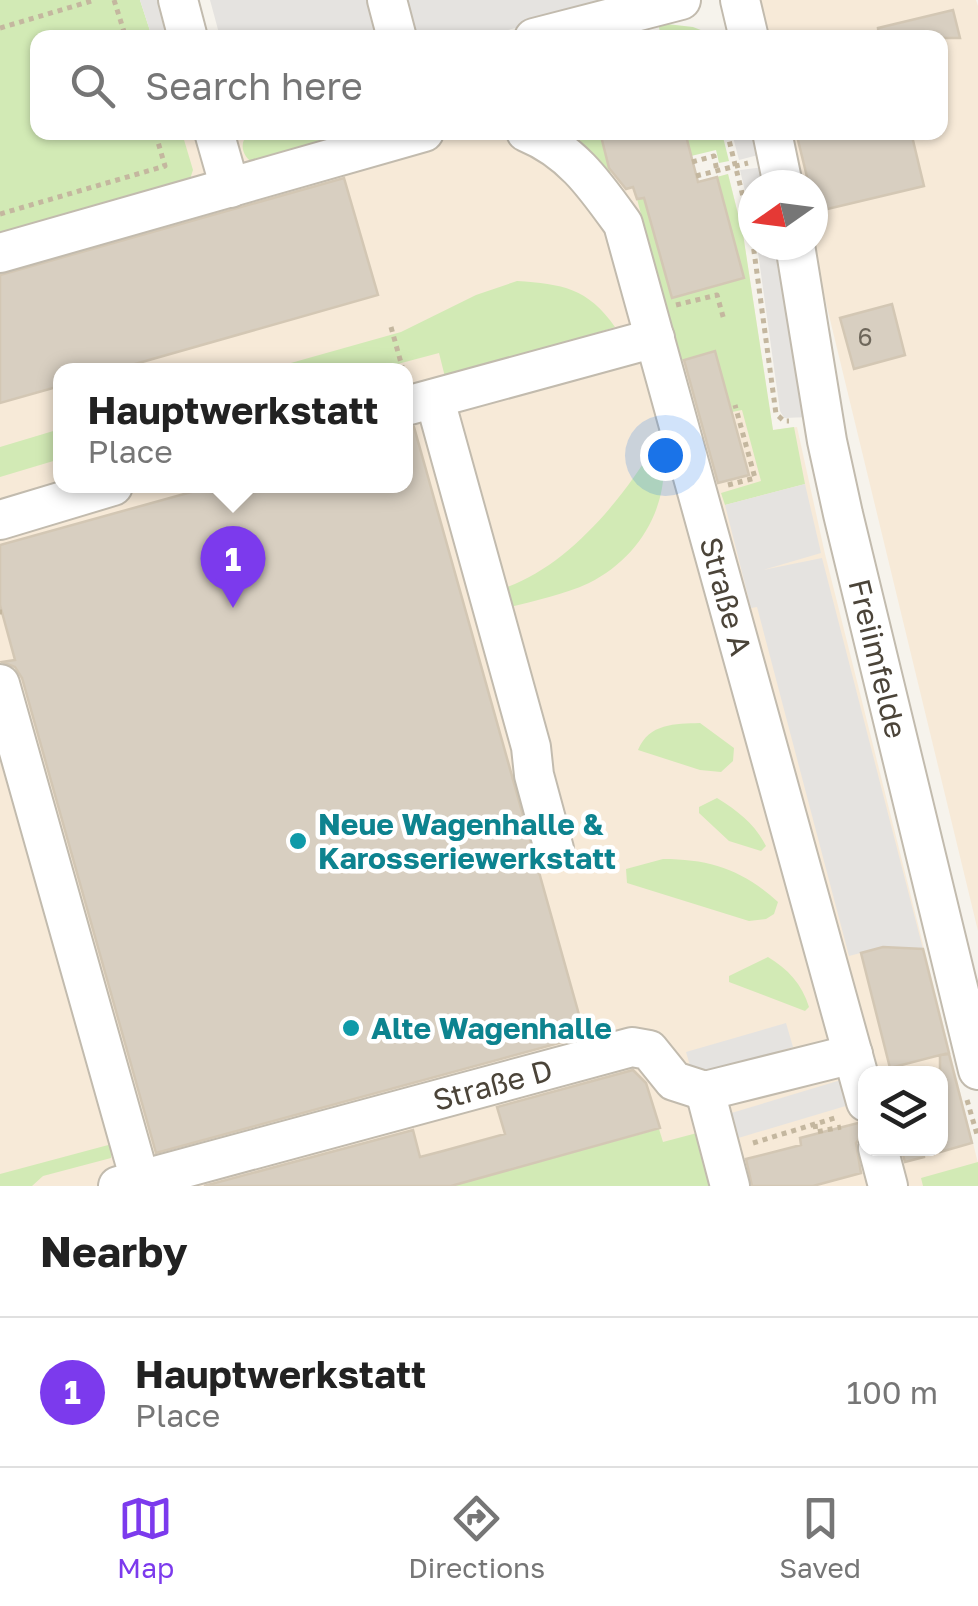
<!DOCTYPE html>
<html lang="en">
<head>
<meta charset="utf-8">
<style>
  body { margin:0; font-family:"Golos Text",sans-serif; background:#f6f6f6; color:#222 }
  .controls { position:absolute; right:30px; bottom:30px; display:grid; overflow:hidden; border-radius:20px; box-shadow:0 2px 8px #0004 }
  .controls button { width:90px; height:90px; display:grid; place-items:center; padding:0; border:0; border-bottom:2px solid #e0e0e0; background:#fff; color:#222; font:50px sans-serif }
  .compass { position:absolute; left:738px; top:170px; width:90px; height:90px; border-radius:50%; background:#fff; box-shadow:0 2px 8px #0004; rotate:256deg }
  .you { position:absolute; left:665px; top:455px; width:35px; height:35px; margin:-25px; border:8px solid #fff; border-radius:50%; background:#1a73e8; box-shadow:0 0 0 15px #1a73e833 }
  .badge { display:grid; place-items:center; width:65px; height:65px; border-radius:50%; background:#7c3aed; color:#fff; font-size:32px; font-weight:700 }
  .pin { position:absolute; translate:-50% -82px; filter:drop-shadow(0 2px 5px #0008) }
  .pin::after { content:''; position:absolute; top:52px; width:35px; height:30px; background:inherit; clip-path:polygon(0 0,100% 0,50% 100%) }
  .popup { position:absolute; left:53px; top:363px; width:360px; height:130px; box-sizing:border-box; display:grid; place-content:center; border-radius:20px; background:#fff; filter:drop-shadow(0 2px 8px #0005); font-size:32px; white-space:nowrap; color:#767676 }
  .popup b { font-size:38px; color:#222 }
  .popup::after { content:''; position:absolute; left:50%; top:100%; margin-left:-20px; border:20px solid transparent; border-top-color:#fff }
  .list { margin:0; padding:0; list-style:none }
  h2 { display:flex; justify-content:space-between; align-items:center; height:130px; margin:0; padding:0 40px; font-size:42px }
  h2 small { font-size:32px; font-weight:400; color:#767676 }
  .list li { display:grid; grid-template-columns:65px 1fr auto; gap:30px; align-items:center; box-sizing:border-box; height:150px; padding:0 40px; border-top:2px solid #e0e0e0 }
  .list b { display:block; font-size:38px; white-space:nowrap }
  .list p { margin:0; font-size:32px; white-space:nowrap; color:#767676 }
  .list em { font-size:32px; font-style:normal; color:#767676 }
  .icon { flex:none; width:55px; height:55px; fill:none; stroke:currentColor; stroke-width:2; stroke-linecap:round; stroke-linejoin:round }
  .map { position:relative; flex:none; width:978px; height:1186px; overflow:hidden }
  .search { position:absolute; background:#fff; box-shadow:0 2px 8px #0004; left:30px; right:30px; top:30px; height:110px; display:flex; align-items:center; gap:25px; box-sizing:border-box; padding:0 35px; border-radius:20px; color:#767676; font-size:38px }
  .sheet { height:280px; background:#fff }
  nav { display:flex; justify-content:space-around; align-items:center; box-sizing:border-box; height:140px; border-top:2px solid #e0e0e0; background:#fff; font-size:28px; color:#767676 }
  nav a { display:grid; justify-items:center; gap:5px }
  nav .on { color:#7c3aed }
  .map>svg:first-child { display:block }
  .commercial { fill:#f7ead8; fill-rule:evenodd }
  .green { fill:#d2eab5 }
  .parking { fill:#e5e3e0 }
  .building { fill:#d8cfc1; stroke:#d3c7b4; stroke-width:2.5 }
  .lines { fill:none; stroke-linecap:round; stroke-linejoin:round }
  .minor-casing { stroke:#c2bbae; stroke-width:42 }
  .path { stroke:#c4b79f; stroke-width:5; stroke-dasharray:5 5; stroke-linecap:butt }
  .minor { stroke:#fff; stroke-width:38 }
  .culture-dot { fill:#0f9aa8; stroke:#fff; stroke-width:4 }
  .labels { text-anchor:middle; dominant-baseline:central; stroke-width:9; stroke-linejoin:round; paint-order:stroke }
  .number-label { font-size:25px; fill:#6e675b }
  .street-label { font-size:30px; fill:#4b4439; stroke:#fff }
  .culture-label { font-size:30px; font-weight:bold; fill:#0d838f; stroke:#fff; text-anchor:start }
</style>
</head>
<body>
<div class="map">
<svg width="978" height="1186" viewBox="0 0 978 1186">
  <rect width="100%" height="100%" fill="#f6f3ec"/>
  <!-- commercial -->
  <path class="commercial" d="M753 0H976L978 6V931L812 245 813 185H798L785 133 940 132V38L762 37Z
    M159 133H685L698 182 728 174 743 234 773 430 797 427 825 554 978 1163V1186H712L663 1142 451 1186H0V219ZM61 370H406V486H61ZM866 1074H940V1148H866Z"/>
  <!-- green -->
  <path class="green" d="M0 0H140L152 37 38 38V132L182 133 193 170 189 182 0 239Z
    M658 23 693 27 719 37H661Z
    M249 133H371L255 164C242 157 238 143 249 133Z
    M569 133H600L613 182 581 142Z
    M685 133H722L729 161 719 163 716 150 691 156Z
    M728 174 743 234 773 430 794 427 805 484 725 505 721 493 761 481 742 410 732 412 715 352 680 361 637 199 644 198 672 297 743 278 717 177Z
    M517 281C562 284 588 288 615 327L446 381 439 353 375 370H266L401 332 476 295Z
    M60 429V459L0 477V447Z
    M655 444 662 447C672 503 640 558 589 583 563 595 534 601 506 608L501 589C564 570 623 500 655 444Z
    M700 723 734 748 733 761 721 772 700 770 638 750C649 723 675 724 700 723Z
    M717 798C739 812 754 823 766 846L761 851 729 841 699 813V807Z
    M663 859C710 859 743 870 778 902L774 914 766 919 749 921 627 883 626 869Z
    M768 957C788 969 802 984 809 1007L805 1011 729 982V976Z
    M659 1129 663 1142 697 1133 712 1186H451Z
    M112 1144 111 1158 43 1176 32 1186H0V1174Z
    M978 1162V1186H923L921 1178Z"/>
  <!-- parking -->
  <path class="parking" d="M140 0H160L172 37H152Z
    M210 0H369L380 37 309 38 301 35V38L220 37Z
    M404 0H607L608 3 482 37 413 38Z
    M732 133H757L762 154 739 160Z
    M765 167 769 185H753V225L740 170Z
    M757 245H781L809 417 784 418 780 411Z
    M805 484 821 553 763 570 822 558 923 949 883 947 849 956 757 607 751 608 725 505Z
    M786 1023 793 1047 693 1076 686 1052Z
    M841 1080 849 1105 725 1142 718 1117Z"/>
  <!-- building -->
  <path class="building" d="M953 10 960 38H879L878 28Z
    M600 132H685L698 182 717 177 744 278 672 298 644 198 637 199 633 187 626 189 609 168Z
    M796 132H911L924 186 815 212 813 185H809Z
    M344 178 378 295 114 370H60V386L0 403V275Z
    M892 304 905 355 854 369 840 318Z
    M715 351 749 475 718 483 684 360Z
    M414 427 585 1036 156 1153 22 678 15 667 2 662 15 660 0 605V545L213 486H406V428Z
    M883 947 923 949 949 1053 941 1055 949 1054 972 1143 940 1152V1055L890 1068 861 953Z
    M633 1070 646 1083 660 1128 451 1186H204L413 1130 420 1157 443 1151 505 1134 497 1107Z
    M858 1123 866 1124V1130L856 1143 861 1173 813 1186H752L746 1159 801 1145 800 1138Z
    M901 1148H923L924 1157 905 1162Z"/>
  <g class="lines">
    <!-- minor casing -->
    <g class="minor-casing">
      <g id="minor">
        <path d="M178 0 188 38"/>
        <path d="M387 0 397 38"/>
        <path d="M740 0 749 38"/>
        <path d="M534 38 681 0"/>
        <path d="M214 132 230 188"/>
        <path id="s1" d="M526 132C572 151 595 185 623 224L866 1102"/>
        <path d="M772 132 783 185"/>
        <path id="s2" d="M795 245 827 441 843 514 978 1070"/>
        <path d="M0 253 424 132"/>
        <path d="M435 400 531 747 534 775 554 849"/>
        <path d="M406 406 655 338"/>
        <path d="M0 520 113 486"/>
        <path d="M0 684 140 1180"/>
        <path d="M705 1091 730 1186"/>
        <path d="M878 1148 888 1186"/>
        <path id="s3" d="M118 1186 632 1047 649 1050 674 1081 705 1091 853 1054"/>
      </g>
    </g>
    <!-- path -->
    <path class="path" d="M114 0 126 38
      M0 28 95 0
      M727 132 751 229 776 414 784 421H789
      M692 162 714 156 717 171
      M696 176 748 163
      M0 214 165 166 155 132
      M676 305 717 295 724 320
      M391 327 403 370
      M728 485 755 478 735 405
      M0 612H2
      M940 1088 946 1087
      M967 1100 978 1138
      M815 1124 816 1132 841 1127
      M753 1143 838 1117"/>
    <!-- minor -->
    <use href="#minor" class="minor"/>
  </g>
  <!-- markers -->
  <g class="culture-dot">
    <circle cx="298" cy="841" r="10"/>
    <circle cx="351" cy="1028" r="10"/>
  </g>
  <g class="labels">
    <!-- number labels -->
    <g class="number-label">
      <text x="865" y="336">6</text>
    </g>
    <!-- street labels -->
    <g class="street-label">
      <text stroke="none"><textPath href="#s1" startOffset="522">Straße A</textPath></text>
      <text stroke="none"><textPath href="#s2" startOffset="422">Freiimfelde</textPath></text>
      <text stroke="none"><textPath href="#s3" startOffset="388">Straße D</textPath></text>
    </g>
    <!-- culture labels -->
    <g class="culture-label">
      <text x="318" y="824">Neue Wagenhalle &amp;<tspan x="318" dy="34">Karosseriewerkstatt</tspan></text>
      <text x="371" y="1028">Alte Wagenhalle</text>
    </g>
  </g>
</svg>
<div class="controls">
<button><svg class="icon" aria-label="layers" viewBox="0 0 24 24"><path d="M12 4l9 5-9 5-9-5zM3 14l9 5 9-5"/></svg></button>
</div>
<svg class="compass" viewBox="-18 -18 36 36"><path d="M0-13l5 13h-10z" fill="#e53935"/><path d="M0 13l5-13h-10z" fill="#767676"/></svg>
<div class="you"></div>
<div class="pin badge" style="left:233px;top:608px">1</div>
<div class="popup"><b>Hauptwerkstatt</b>Place</div>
<div class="search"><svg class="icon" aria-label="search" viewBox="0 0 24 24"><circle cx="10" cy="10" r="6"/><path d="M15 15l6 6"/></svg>Search here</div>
</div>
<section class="sheet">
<h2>Nearby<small></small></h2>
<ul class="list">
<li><span class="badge">1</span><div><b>Hauptwerkstatt</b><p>Place</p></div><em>100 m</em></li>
</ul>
</section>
<nav>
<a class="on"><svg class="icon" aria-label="map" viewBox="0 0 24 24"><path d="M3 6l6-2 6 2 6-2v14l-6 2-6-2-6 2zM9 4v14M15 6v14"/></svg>Map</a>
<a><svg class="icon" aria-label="directions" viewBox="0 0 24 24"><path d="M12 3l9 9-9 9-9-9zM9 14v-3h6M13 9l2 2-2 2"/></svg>Directions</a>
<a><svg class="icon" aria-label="saved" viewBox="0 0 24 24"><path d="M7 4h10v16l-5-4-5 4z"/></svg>Saved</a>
</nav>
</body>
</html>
